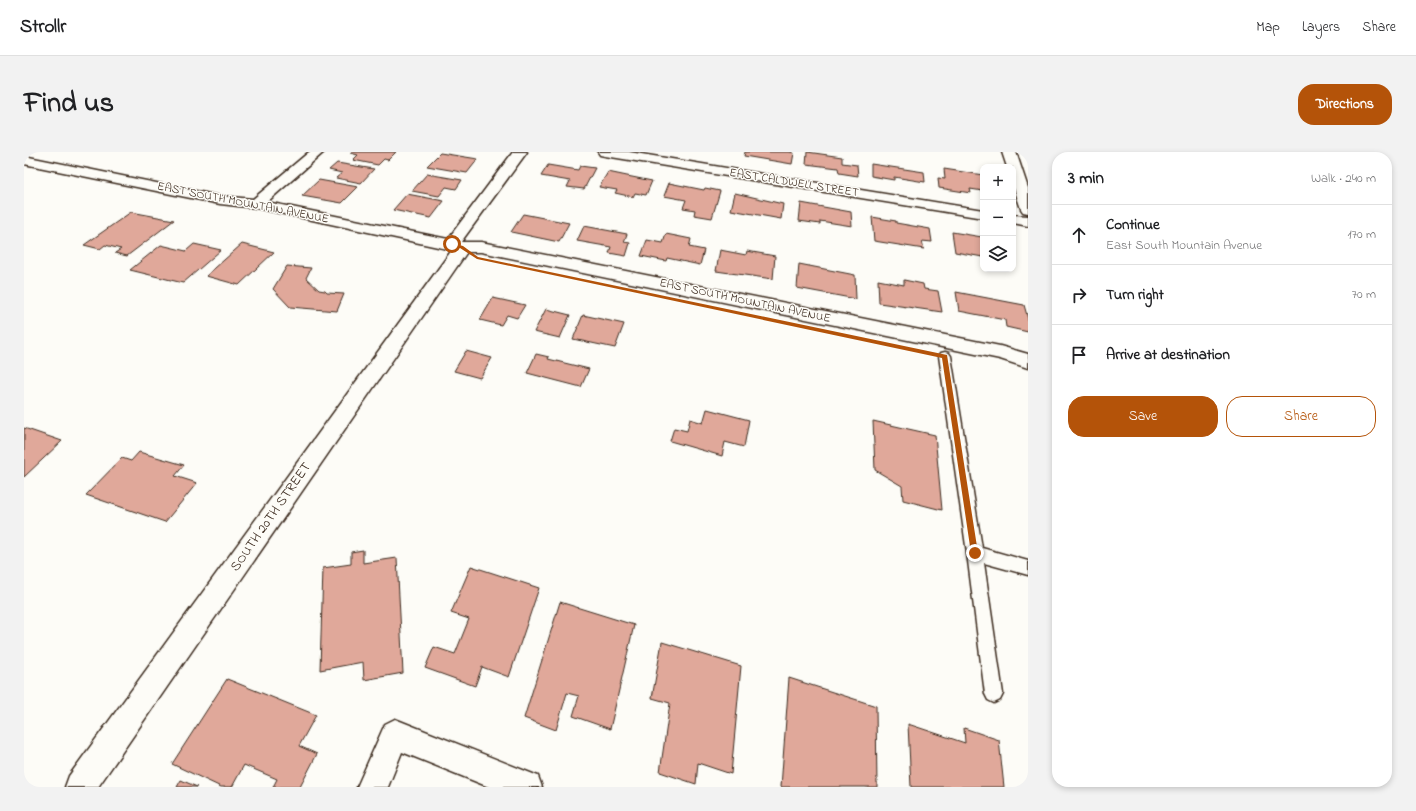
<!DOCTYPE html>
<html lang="en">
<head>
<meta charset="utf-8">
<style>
  body { margin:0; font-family:"Indie Flower",sans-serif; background:#f2f2f2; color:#202124 }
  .controls { position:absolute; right:12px; top:12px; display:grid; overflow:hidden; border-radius:8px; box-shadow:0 2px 6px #0003 }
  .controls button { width:36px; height:36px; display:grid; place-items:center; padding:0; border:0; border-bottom:1px solid #e0e0e0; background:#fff; color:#202124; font:20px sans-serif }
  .stop { position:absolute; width:12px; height:12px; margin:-9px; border:3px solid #b45309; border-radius:50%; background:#fff }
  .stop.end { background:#b45309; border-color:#fff; box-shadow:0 1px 4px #0008 }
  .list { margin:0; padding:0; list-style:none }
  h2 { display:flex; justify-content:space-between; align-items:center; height:52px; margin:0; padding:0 16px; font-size:17px }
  h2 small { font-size:13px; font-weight:400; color:#757577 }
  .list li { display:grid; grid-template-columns:26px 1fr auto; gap:12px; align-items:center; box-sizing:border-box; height:60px; padding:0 16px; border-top:1px solid #e0e0e0 }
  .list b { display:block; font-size:15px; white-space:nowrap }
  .list p { margin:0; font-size:13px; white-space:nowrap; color:#757577 }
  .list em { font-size:13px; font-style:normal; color:#757577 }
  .actions { display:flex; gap:8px; padding:12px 16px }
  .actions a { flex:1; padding:9px 0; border:1px solid #b45309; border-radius:16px; text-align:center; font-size:14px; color:#b45309 }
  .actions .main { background:#b45309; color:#fff }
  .icon { flex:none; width:22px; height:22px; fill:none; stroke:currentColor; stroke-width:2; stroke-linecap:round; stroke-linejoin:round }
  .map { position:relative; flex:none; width:1004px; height:635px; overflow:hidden; border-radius:16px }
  header { display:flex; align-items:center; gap:24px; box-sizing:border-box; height:56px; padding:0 20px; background:#fff; border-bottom:1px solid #e0e0e0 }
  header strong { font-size:19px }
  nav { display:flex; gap:22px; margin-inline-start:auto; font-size:14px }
  .intro { display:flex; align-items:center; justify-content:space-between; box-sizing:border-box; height:96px; padding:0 24px }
  h1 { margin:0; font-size:28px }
  .button { padding:10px 18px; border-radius:16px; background:#b45309; color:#fff; font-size:14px; font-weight:700 }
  main { display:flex; gap:24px; padding:0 24px }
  aside { flex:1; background:#fff; border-radius:16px; box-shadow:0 2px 6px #0003 }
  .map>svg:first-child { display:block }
  .building { fill:#e0a89a; stroke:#3b2a1e }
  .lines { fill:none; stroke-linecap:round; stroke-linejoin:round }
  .service-casing { stroke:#3b2a1e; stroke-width:3 }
  .minor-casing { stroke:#3b2a1e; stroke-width:3 }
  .service { fill:#fdfcf7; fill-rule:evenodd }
  .minor { fill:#fdfcf7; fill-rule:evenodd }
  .route { fill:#b45309 }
  .labels { text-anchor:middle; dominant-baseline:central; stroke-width:3; stroke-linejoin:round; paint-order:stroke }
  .far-street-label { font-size:12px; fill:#3b2a1e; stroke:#fdfcf7 }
  .street-label { font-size:14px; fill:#3b2a1e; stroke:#fdfcf7 }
</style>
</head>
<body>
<header>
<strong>Strollr</strong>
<nav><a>Map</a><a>Layers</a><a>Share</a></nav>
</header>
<div class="intro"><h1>Find us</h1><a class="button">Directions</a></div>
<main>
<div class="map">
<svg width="1004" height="635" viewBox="0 0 1004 635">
  <rect width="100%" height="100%" fill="#fdfcf7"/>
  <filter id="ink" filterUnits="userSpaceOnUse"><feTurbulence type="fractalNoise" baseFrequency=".025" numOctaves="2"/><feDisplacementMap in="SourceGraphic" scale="8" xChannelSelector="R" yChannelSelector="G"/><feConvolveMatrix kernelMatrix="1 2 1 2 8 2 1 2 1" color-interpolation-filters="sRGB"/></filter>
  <g filter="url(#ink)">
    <!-- building -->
    <path class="building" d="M327 0H372L364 8 360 7 354 13 329 8 334 3 326 1Z
      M721 0H765L770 1 768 12 720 4Z
      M783 0 818 5V11L833 13 834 24 815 21 814 16 782 12Z
      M416 1 454 7 443 21 403 14Z
      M313 11 350 17 337 31 312 26 318 21 305 18Z
      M847 12 900 20 901 30 870 25V28L847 24Z
      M524 13 554 18 556 14 571 16 560 37 543 35 546 29 517 24Z
      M920 17 959 23V39L946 37 947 41 915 36 914 26 921 27Z
      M584 20 603 24 628 29 622 43 611 41 609 45 591 41 593 38 575 35Z
      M403 22 438 28 432 37 422 35 415 44 388 39Z
      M295 28 334 35 318 51 278 44Z
      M645 31 680 38 681 36 696 39 688 66 670 63 671 58 659 56 662 48 640 44Z
      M711 41 759 52 757 67 707 58Z
      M383 42 420 49 407 66 369 58Z
      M777 51 827 60 828 74 796 69V72L775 69Z
      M107 60 150 68 103 104 91 101 97 97 81 93 76 97 60 93Z
      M499 62 545 71 535 90 487 80Z
      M848 65 872 69V71L906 77 908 90 898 89 900 97 850 89Z
      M560 74 603 82 600 90 606 91 602 104 585 101 587 95 553 89Z
      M928 80 958 85 957 83H959V105L931 100Z
      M642 82 667 87 665 95 680 98 676 113 643 106 642 109 617 104 623 88 639 91Z
      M170 92 197 98 159 131 106 118 137 93 162 99Z
      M218 92 250 100 215 133 182 124Z
      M696 98 722 103 723 99 751 104 749 127 692 119Z
      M775 112 831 123 832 147 773 136Z
      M263 114 287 116 282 126 295 138 301 139 303 141 320 142 313 159 266 155 249 137Z
      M854 128 880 133V128L899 132 900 137 914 139 918 160 855 151Z
      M932 140 1000 153 1004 167V180L982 175 981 168 935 159Z
      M469 146 501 153 493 166 483 163 477 173 456 168Z
      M522 157 546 163 536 186 510 180Z
      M559 163 600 172 591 196 549 187Z
      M442 199 468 206 456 226 430 219Z
      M512 202 525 205 524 207 565 217 557 235 503 221Z
      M683 257 725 268 720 295 701 290 698 304 646 289 650 276 663 279 666 267 679 271Z
      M849 269 911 283 918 358 879 348 878 334 851 318Z
      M0 276 38 289 0 325Z
      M115 300 160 313 151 324 173 331 141 370 62 343 98 306 107 309Z
      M339 398V411L373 406 379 521 340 528 339 510 296 518 299 416 327 412V400Z
      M447 414 515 436 485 525 458 515 451 534 401 516 410 495 431 502 445 467 427 461Z
      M536 450 610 473 586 577 549 564 555 544 543 541 532 578 500 566Z
      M638 490 717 514 707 622 674 611 672 632 636 620 646 551 628 546Z
      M765 526 852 554 853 635H757Z
      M203 527 292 563 275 594 293 602 276 635H249L253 627 220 613 208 635H197L148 612Z
      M884 572 941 591 940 576 975 588 980 635H887Z
      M157 628 173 635H153Z"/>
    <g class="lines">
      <!-- service casing -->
      <g class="service-casing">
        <path id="service" d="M921 200 925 201 927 204 958 396 1004 409V423L960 411 979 542 976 548 970 551 964 548 961 542 943 401 915 204 917 201Z"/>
      </g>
      <!-- minor casing -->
      <g class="minor-casing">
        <path id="minor" d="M285 0H300L243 50 424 87 489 0H503L437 90H457L976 194 1004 202V216L976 207 457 100H443L74 635H41L45 624 428 98 232 56 196 52 0 12V4L196 44 229 47Z
          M574 0H605L959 58V66L581 4 576 3Z
          M978 0H992L1004 36V61L999 60 997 57 989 33V15H983Z
          M989 63 1004 64V74L989 71Z
          M371 567 514 624 518 635H465L378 600 364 635H333L361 572Z"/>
      </g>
      <!-- service -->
      <use href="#service" class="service"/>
      <!-- minor -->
      <use href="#minor" class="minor"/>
    </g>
  </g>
  <!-- route -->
  <path class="route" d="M428 91 439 94 454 105 923 203 954 401 953 404 951 405 947 401 918 206 453 107 436 96 426 93Z"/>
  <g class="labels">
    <!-- far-street labels -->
    <g class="far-street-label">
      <text transform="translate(770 31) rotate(9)">EAST CALDWELL STREET</text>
      <text transform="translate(219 51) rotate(11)">EAST SOUTH MOUNTAIN AVENUE</text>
      <text transform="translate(721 149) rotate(12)">EAST SOUTH MOUNTAIN AVENUE</text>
    </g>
    <!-- street labels -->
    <g class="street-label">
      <text transform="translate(247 365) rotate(-55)">SOUTH 20TH STREET</text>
    </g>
  </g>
</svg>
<div class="controls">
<button>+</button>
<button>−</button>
<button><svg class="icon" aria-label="layers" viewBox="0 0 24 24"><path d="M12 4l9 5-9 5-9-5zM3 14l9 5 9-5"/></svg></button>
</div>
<div class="stop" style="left:428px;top:92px"></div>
<div class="stop end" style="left:951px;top:401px"></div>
</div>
<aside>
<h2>3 min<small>Walk · 240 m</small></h2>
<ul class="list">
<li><svg class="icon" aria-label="ahead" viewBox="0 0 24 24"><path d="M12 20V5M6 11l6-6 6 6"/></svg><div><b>Continue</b><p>East South Mountain Avenue</p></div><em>170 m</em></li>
<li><svg class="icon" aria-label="right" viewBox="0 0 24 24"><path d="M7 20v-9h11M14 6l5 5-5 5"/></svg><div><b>Turn right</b></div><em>70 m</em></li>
<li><svg class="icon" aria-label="arrive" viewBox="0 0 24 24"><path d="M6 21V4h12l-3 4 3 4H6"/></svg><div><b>Arrive at destination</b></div></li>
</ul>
<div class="actions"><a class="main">Save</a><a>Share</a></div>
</aside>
</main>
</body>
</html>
